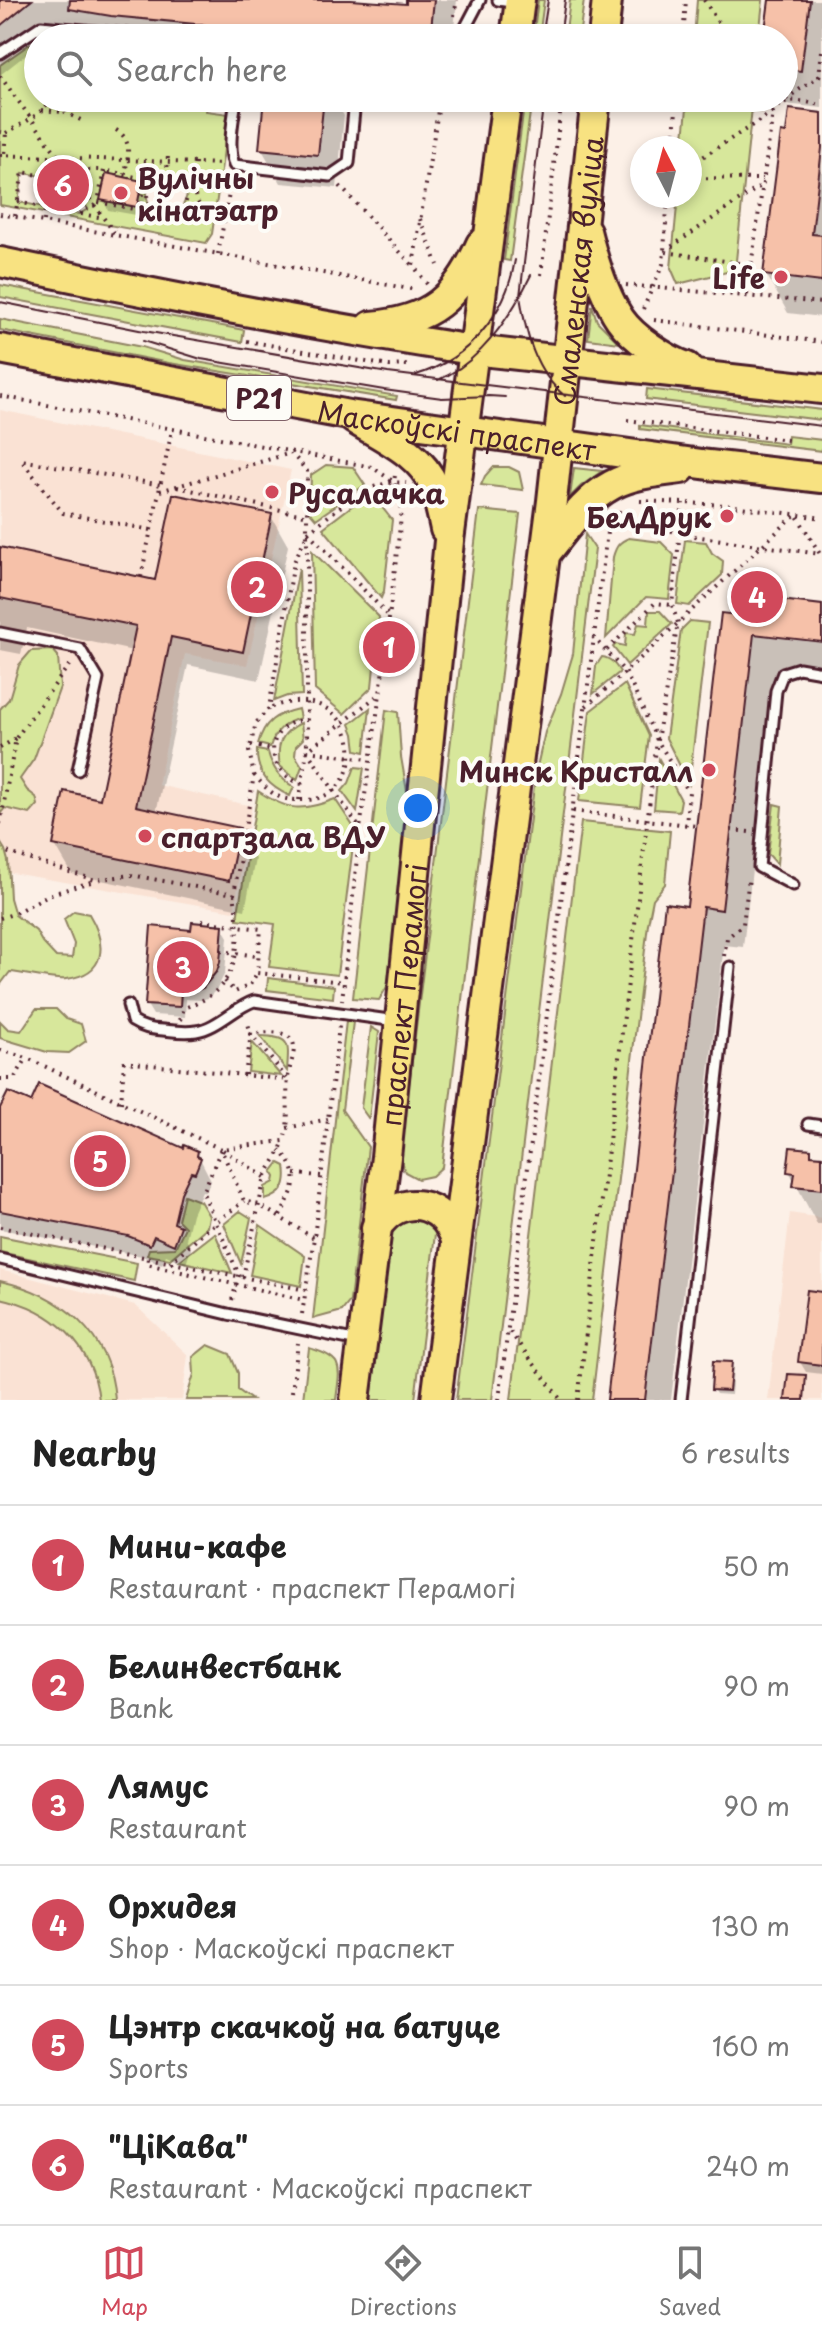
<!DOCTYPE html>
<html lang="en">
<head>
<meta charset="utf-8">
<style>
  body { margin:0; font-family:"Playpen Sans",sans-serif; background:#f6f6f6; color:#222 }
  .compass { position:absolute; left:630px; top:136px; width:72px; height:72px; border-radius:50%; background:#fff; box-shadow:0 4px 12px #0003; rotate:354deg }
  .you { position:absolute; left:418px; top:808px; width:28px; height:28px; margin:-20px; border:6px solid #fff; border-radius:50%; background:#1a73e8; box-shadow:0 0 0 12px #1a73e833 }
  .badge { display:grid; place-items:center; width:52px; height:52px; border-radius:50%; background:#d1495b; color:#fff; font-size:26px; font-weight:700 }
  .pin { position:absolute; translate:-50% -50%; border:4px solid #fff; box-shadow:0 2px 8px #0006 }
  .list { margin:0; padding:0; list-style:none }
  h2 { display:flex; justify-content:space-between; align-items:center; height:104px; margin:0; padding:0 32px; font-size:34px }
  h2 small { font-size:26px; font-weight:400; color:#767676 }
  .list li { display:grid; grid-template-columns:52px 1fr auto; gap:24px; align-items:center; box-sizing:border-box; height:120px; padding:0 32px; border-top:2px solid #e0e0e0 }
  .list b { display:block; font-size:30px; white-space:nowrap }
  .list p { margin:0; font-size:26px; white-space:nowrap; color:#767676 }
  .list em { font-size:26px; font-style:normal; color:#767676 }
  .icon { flex:none; width:44px; height:44px; fill:none; stroke:currentColor; stroke-width:2; stroke-linecap:round; stroke-linejoin:round }
  .map { position:relative; flex:none; width:822px; height:1400px; overflow:hidden }
  .search { position:absolute; background:#fff; box-shadow:0 4px 12px #0003; left:24px; right:24px; top:24px; height:88px; display:flex; align-items:center; gap:20px; box-sizing:border-box; padding:0 28px; border-radius:44px; color:#767676; font-size:30px }
  .sheet { height:824px; background:#fff }
  nav { display:flex; justify-content:space-around; align-items:center; box-sizing:border-box; height:112px; border-top:2px solid #e0e0e0; background:#fff; font-size:22px; color:#767676 }
  nav a { display:grid; justify-items:center; gap:4px }
  nav .on { color:#d1495b }
  .map>svg:first-child { display:block }
  .built { fill:#fae2d4 }
  .green { fill:#d7e79b; stroke:#908363; stroke-width:2; fill-rule:evenodd }
  .shadow { fill:#0003 }
  .building { fill:#f6c1a9; stroke:#4a1f2b; stroke-width:2 }
  .lines { fill:none; stroke-linecap:round; stroke-linejoin:round }
  .service-casing { stroke:#4a1f2b; stroke-width:15 }
  .primary-casing { stroke:#4a1f2b; stroke-width:34 }
  .path { stroke:#4a1f2b; stroke-width:4; stroke-dasharray:2 6; stroke-linecap:butt }
  .service { stroke:#fdfcf7; stroke-width:9 }
  .primary { stroke:#f8e281; stroke-width:28 }
  .tram { stroke:#4a1f2b; stroke-width:2 }
  .poi-dot { fill:#d1495b; stroke:#fdfcf7; stroke-width:3 }
  .labels { text-anchor:middle; dominant-baseline:central; stroke-width:8; stroke-linejoin:round; paint-order:stroke }
  .shield { fill:#fdfcf7; stroke:#806168; stroke-width:2 }
  .shield-label { font-size:26px; font-weight:bold; fill:#4a1f2b }
  .poi-label { font-size:28px; font-weight:bold; fill:#4a1f2b; stroke:#fdfcf7; text-anchor:start }
  .street-label { font-size:28px; fill:#4a1f2b; stroke:#fdfcf7 }
</style>
</head>
<body>
<div class="map">
<svg width="822" height="1400" viewBox="0 0 822 1400">
  <rect width="100%" height="100%" fill="#fcf0e7"/>
  <filter id="ink" filterUnits="userSpaceOnUse"><feTurbulence type="fractalNoise" baseFrequency=".0125" numOctaves="2"/><feDisplacementMap in="SourceGraphic" scale="16" xChannelSelector="R" yChannelSelector="G"/><feConvolveMatrix kernelMatrix="1 2 1 2 8 2 1 2 1" color-interpolation-filters="sRGB"/></filter>
  <g filter="url(#ink)">
    <!-- built -->
    <path class="built" d="M0 410 291 470 247 665 185 654 158 785 252 806 234 911 0 871Z
      M790 1213 822 1218V1400H768Z
      M0 1270 135 1305 188 1355 182 1400H0Z"/>
    <!-- green -->
    <path class="green" d="M538 0H544L539 38H533Z
      M570 0H584L579 38H565Z
      M697 0H763L759 38H694Z
      M30 44 38 45V98H207L206 111 229 114 212 234 206 243 0 205V65ZM67 167 75 178 69 182 88 209 79 214 18 202 23 173 50 177ZM161 175C212 170 176 242 151 207 142 195 149 182 161 175Z
      M525 98H532L510 261 504 260Z
      M688 98H753L735 270 678 284 671 268 678 196H690V148H683Z
      M0 285 244 330 242 342 0 297Z
      M592 305 597 321 619 343 588 339Z
      M0 319 142 347 185 360 397 396 396 400 169 363 0 330Z
      M647 389 822 410V420L646 399Z
      M640 425 787 444 788 436 822 440V451L640 429Z
      M326 465 353 467 365 485 316 519 310 512 311 475Z
      M493 467H509L519 472 523 490 481 485 485 476Z
      M574 468 602 471 581 486 570 497Z
      M370 492 392 520 384 591 381 598 323 528Z
      M479 510 520 514 442 1167 432 1176 418 1179 405 1172 400 1159Z
      M585 534 595 549 492 1400H456L536 771 545 732 561 694 573 654Z
      M629 538 661 542 674 555 669 599 646 597 606 638 613 557C616 546 619 542 629 538Z
      M685 540 706 542 712 553 723 561 722 575 689 606 677 604Z
      M312 551 379 617 372 687 344 714 315 690Z
      M299 568 302 695 287 696 274 701Z
      M649 611H660L672 624 627 665 613 647 616 644 625 646 626 633 635 634 638 624 648 625Z
      M690 621 708 623 689 784 666 738 681 630Z
      M53 650 58 656 60 687 34 759 20 779 27 790 36 797 38 805 30 814 5 808 0 814V709L9 699 19 665 31 651Z
      M602 657C611 658 615 664 620 672L593 694 596 666Z
      M625 684 649 736 640 807 579 801 590 711Z
      M370 708 365 752 356 750 354 734 350 724Z
      M298 709 300 718C284 723 275 731 270 747L258 744C264 721 276 714 298 709Z
      M386 710 398 712 401 757 409 803 388 985 379 1000 353 998Z
      M301 723 303 739 296 746 295 755 302 766 297 780 280 766C276 745 281 732 301 723Z
      M257 750 268 752C272 768 280 779 294 787L290 796C270 787 256 774 257 750Z
      M659 759 681 800 679 811 654 809Z
      M355 767 364 768 357 812 342 791 349 783Z
      M258 791C288 811 302 812 335 799L355 829 337 975 269 967 275 924 237 919Z
      M774 804 782 806 777 864 768 854Z
      M581 822 670 831 665 884 653 899 648 924 592 1400H511Z
      M0 842 5 850 8 861 10 898 15 915 36 931 42 942 56 957 72 958 74 944 64 919 74 911 89 914C107 944 107 974 66 979 55 981 24 973 10 972L0 985Z
      M268 978 334 986 333 998 267 990Z
      M36 1009H56L66 1019 81 1024 86 1041 69 1053 47 1052 0 1038V1021L8 1029 21 1031Z
      M346 1021 353 1022 342 1110 368 1147 350 1301 342 1311 313 1319Z
      M371 1027 379 1032 369 1119 361 1108Z
      M260 1036C291 1037 289 1042 287 1071Z
      M252 1042 281 1076 248 1072Z
      M279 1163 285 1166C288 1185 283 1195 265 1200V1187L274 1182 275 1177 272 1172Z
      M184 1195 200 1201 209 1216 207 1227 170 1259 147 1255 149 1249 175 1248 185 1227 178 1220Z
      M240 1211 251 1218 241 1264 224 1224Z
      M417 1215 433 1227 435 1234 415 1400H371L391 1231 397 1222Z
      M260 1225 305 1256 301 1286 250 1275Z
      M215 1233 232 1273 179 1261Z
      M0 1236 137 1263 134 1281 0 1252Z
      M0 1281C61 1294 111 1334 115 1400H99C93 1345 53 1309 0 1298Z
      M208 1345 230 1354 238 1373V1390L252 1400H186L194 1374 193 1357Z
      M309 1348C345 1358 340 1367 336 1400H303Z"/>
    <!-- shadow -->
    <path class="shadow" d="M0 0H332L408 6V0H457L453 38 47 37 38 38V45L0 75Z
      M771 0H822V108L785 104 782 98H784V38H766Z
      M266 98H334L344 116 337 188 281 183 261 148Z
      M822 115V317L788 313 766 274 788 135Z
      M141 182 147 193 142 216 108 210 103 199Z
      M271 516 288 546 259 680 188 665 156 813 238 830 255 859 245 910 72 874 55 845 101 801 133 651 27 628 21 654 0 650V549L157 582Z
      M822 607V677L775 672 743 947 724 945 671 1400H609L738 617Z
      M222 927 228 937 225 973 217 989 208 998 200 1000 186 999 185 1017 153 1015 147 1005 193 932Z
      M32 1105 197 1153 211 1180 206 1192 202 1191 192 1214 186 1239 191 1249 186 1264 166 1255 162 1264 142 1256 0 1229V1113Z
      M810 1151 814 1157 822 1158V1224H817L789 1171Z
      M822 1294V1374L806 1372 800 1362Z
      M730 1364 733 1368 731 1395 716 1394 713 1389Z"/>
    <!-- building -->
    <path class="building" d="M0 0H32L0 26Z
      M70 0H351L406 4V0H434L430 38 316 36V38H289L290 33 111 16 69 9Z
      M769 0H810L801 71 784 69V38H764Z
      M264 98H324L318 155 259 149Z
      M789 109 822 113V148L812 234 822 235V282L763 275 781 132 786 133Z
      M106 173 142 181 137 207 100 200Z
      M173 494 272 514 243 652 171 637 136 806 240 828 229 881 53 845 64 791 100 799 136 626 0 598V547L155 580Z
      M739 595 822 605V642L754 634 722 910 703 907 645 1400H607L665 903 687 906 721 613 737 615Z
      M192 922 223 925 220 962 217 971 203 988 194 991 181 990 180 1007 145 1005 151 926 191 930Z
      M39 1084 183 1148 184 1145 198 1151 197 1156 201 1158 195 1173 191 1172 181 1193 174 1223 181 1226 174 1245 154 1236 150 1245 128 1236 0 1211V1108L8 1092 31 1102Z
      M790 1147 811 1149V1155L822 1156V1189L793 1186 795 1173 787 1172Z
      M807 1290 822 1292V1365L798 1362Z
      M713 1361 732 1362 729 1391 711 1390Z
      M788 1374 806 1375 804 1400H785Z"/>
    <g class="lines">
      <!-- service casing -->
      <g class="service-casing">
        <path id="service" d="M498 0 518 3
          M460 38 480 0
          M0 53 41 26 167 38
          M236 98C234 119 227 144 234 165L330 176 349 163 355 100 361 98
          M0 633 80 649 98 679 78 770
          M793 885 759 867 776 691 783 673 799 668 822 672
          M128 1005 132 1021C143 1028 150 1029 163 1030 173 1031 185 1033 196 1031 217 1028 234 1008 254 1001L396 1021
          M808 1124 822 1126
          M0 1259 228 1314 358 1341
          M681 1400 730 967"/>
      </g>
      <!-- primary casing -->
      <g class="primary-casing">
        <g id="primary">
          <path d="M515 38 520 0"/>
          <path d="M603 38 607 0"/>
          <path d="M586 231C593 259 603 294 620 319 633 338 666 360 687 367"/>
          <path d="M0 262C157 295 315 326 473 350L822 389"/>
          <path d="M371 326C431 321 457 298 481 244"/>
          <path id="s1" d="M0 349 349 415 709 465 822 478"/>
          <path d="M354 419C382 437 421 453 434 486 439 500 442 515 445 529"/>
          <path d="M546 553C566 529 584 500 612 485 632 474 658 472 681 469"/>
          <path d="M376 1228C400 1192 443 1200 456 1240"/>
          <path id="s2" d="M355 1400 386 1157 449 541 507 98"/>
          <path id="s3" d="M436 1400 552 501 596 98"/>
        </g>
      </g>
      <!-- path -->
      <path class="path" d="M704 0 728 38
        M454 16 457 0
        M683 38 686 0
        M822 51 819 76 822 80
        M0 76 116 235
        M56 98 66 113 85 122
        M786 99 819 76 822 71
        M193 105 210 107
        M42 110 63 112
        M116 130C133 140 128 156 125 174
        M0 132 6 133 4 155
        M6 133C23 123 41 116 51 98
        M673 148 677 98
        M0 155 222 164
        M195 163C194 205 190 209 235 215
        M690 165 773 112 764 98
        M167 175 168 154
        M145 178 139 210 98 202 104 170C119 173 133 177 148 179 161 180 177 166 186 188 188 194 187 200 184 206 169 229 132 205 154 179
        M690 178 763 179
        M75 179 88 170H104
        M340 186 412 265
        M18 202 45 208 50 177
        M0 214 416 290
        M81 214 104 218
        M15 216 23 172 50 177 66 167
        M420 219 438 265
        M44 221 45 208 79 214 95 205
        M665 251 762 185
        M666 252 752 265
        M218 254 232 177
        M541 275 562 98
        M427 284 413 265 440 98
        M626 285 822 303
        M747 295 773 112C785 94 803 102 822 105
        M643 309 663 264 668 196
        M654 320 822 342
        M247 341 389 366 407 365
        M0 396 372 467 394 482
        M627 420 788 440
        M177 487 308 516
        M160 491 291 453 307 471V751L359 827
        M640 501 726 505 822 518
        M151 530 63 513 21 460 161 485
        M308 532C338 510 367 478 406 483
        M141 577 172 430
        M593 637 626 673 657 740 689 792 686 825
        M607 650 655 603 672 605
        M586 706C618 680 647 652 678 623 717 586 757 551 796 514L820 554 680 534 614 510
        M251 745 273 750
        M0 748 16 738
        M307 751 368 759
        M254 775C273 796 279 801 307 800 376 796 362 673 269 708
        M302 784C259 769 267 720 307 720
        M299 800 307 751 378 695
        M573 811 696 826
        M0 824 16 738 72 661
        M731 830 749 832
        M0 850 95 880 131 875 234 894 254 775 249 751 256 723 269 708 294 562 308 532 389 616
        M0 918 13 914 48 895 94 881
        M202 921 261 929 257 973 344 982
        M221 951 257 956
        M724 956 727 938 743 924 749 878
        M225 981 235 992 250 985 257 973
        M342 1001 360 829 380 694 402 509 394 482 395 475
        M180 1020 184 1008C241 990 242 945 234 894
        M0 1050 27 1058 221 1149 244 1201 259 1205 314 1238
        M245 1075 251 1034C263 1032 293 1028 294 1047 294 1057 289 1068 288 1078 286 1094 289 1111 287 1128
        M0 1079H14L27 1058
        M121 1103 124 1062 288 1080 251 1034 247 1020
        M223 1150 265 1177
        M295 1174 321 1176
        M280 1216C294 1189 304 1175 280 1150
        M0 1227 148 1258 147 1264 304 1300
        M148 1258 306 1290
        M170 1263 216 1222 244 1201
        M243 1277 265 1177 276 1159 283 1143
        M232 1300 239 1275 203 1193 221 1149 284 1141 287 1128 328 1119
        M302 1314 314 1238 339 1026
        M510 1332 561 1400
        M291 1400 298 1343
        M499 1400 609 516
        M578 1400 657 740 678 623 672 605 683 503"/>
      <!-- service -->
      <use href="#service" class="service"/>
      <!-- primary -->
      <use href="#primary" class="primary"/>
      <!-- tram -->
      <path class="tram" d="M542 38 548 0
        M560 38 565 0
        M544 98 520 296C526 334 534 371 565 396
        M0 302 144 331 388 373 822 426
        M143 341 201 359 384 390 442 398 489 396 505 397
        M416 375C469 359 506 314 515 260
        M438 380C482 362 511 316 531 275"/>
    </g>
  </g>
  <!-- markers -->
  <g class="poi-dot">
    <circle cx="121" cy="193" r="8"/>
    <circle cx="781" cy="277" r="8"/>
    <circle cx="272" cy="492" r="8"/>
    <circle cx="727" cy="516" r="8"/>
    <circle cx="709" cy="770" r="8"/>
    <circle cx="145" cy="836" r="8"/>
  </g>
  <g class="labels">
    <!-- shield labels -->
    <rect class="shield" x="227" y="376" width="64" height="44" rx="6"/>
    <g class="shield-label">
      <text x="259" y="398">Р21</text>
    </g>
    <!-- poi labels -->
    <g class="poi-label">
      <text x="137" y="177">Вулічны<tspan x="137" dy="32">кінатэатр</tspan></text>
      <text x="765" y="277" text-anchor="end">Life</text>
      <text x="288" y="492">Русалачка</text>
      <text x="711" y="516" text-anchor="end">БелДрук</text>
      <text x="693" y="770" text-anchor="end">Минск Кристалл</text>
      <text x="161" y="836">спартзала ВДУ</text>
    </g>
    <!-- street labels -->
    <g class="street-label">
      <text stroke="none"><textPath href="#s3" startOffset="1138">Смаленская вуліца</textPath></text>
      <text stroke="none"><textPath href="#s1" startOffset="464">Маскоўскі праспект</textPath></text>
      <text stroke="none"><textPath href="#s2" startOffset="408">праспект Перамогі</textPath></text>
    </g>
  </g>
</svg>
<svg class="compass" viewBox="-18 -18 36 36"><path d="M0-13l5 13h-10z" fill="#e53935"/><path d="M0 13l5-13h-10z" fill="#767676"/></svg>
<div class="you"></div>
<div class="pin badge" style="left:389px;top:647px">1</div>
<div class="pin badge" style="left:257px;top:587px">2</div>
<div class="pin badge" style="left:183px;top:967px">3</div>
<div class="pin badge" style="left:757px;top:597px">4</div>
<div class="pin badge" style="left:100px;top:1161px">5</div>
<div class="pin badge" style="left:63px;top:185px">6</div>
<div class="search"><svg class="icon" aria-label="search" viewBox="0 0 24 24"><circle cx="10" cy="10" r="6"/><path d="M15 15l6 6"/></svg>Search here</div>
</div>
<section class="sheet">
<h2>Nearby<small>6 results</small></h2>
<ul class="list">
<li><span class="badge">1</span><div><b>Мини-кафе</b><p>Restaurant · праспект Перамогі</p></div><em>50 m</em></li>
<li><span class="badge">2</span><div><b>Белинвестбанк</b><p>Bank</p></div><em>90 m</em></li>
<li><span class="badge">3</span><div><b>Лямус</b><p>Restaurant</p></div><em>90 m</em></li>
<li><span class="badge">4</span><div><b>Орхидея</b><p>Shop · Маскоўскі праспект</p></div><em>130 m</em></li>
<li><span class="badge">5</span><div><b>Цэнтр скачкоў на батуце</b><p>Sports</p></div><em>160 m</em></li>
<li><span class="badge">6</span><div><b>&quot;ЦіКава&quot;</b><p>Restaurant · Маскоўскі праспект</p></div><em>240 m</em></li>
</ul>
</section>
<nav>
<a class="on"><svg class="icon" aria-label="map" viewBox="0 0 24 24"><path d="M3 6l6-2 6 2 6-2v14l-6 2-6-2-6 2zM9 4v14M15 6v14"/></svg>Map</a>
<a><svg class="icon" aria-label="directions" viewBox="0 0 24 24"><path d="M12 3l9 9-9 9-9-9zM9 14v-3h6M13 9l2 2-2 2"/></svg>Directions</a>
<a><svg class="icon" aria-label="saved" viewBox="0 0 24 24"><path d="M7 4h10v16l-5-4-5 4z"/></svg>Saved</a>
</nav>
</body>
</html>
